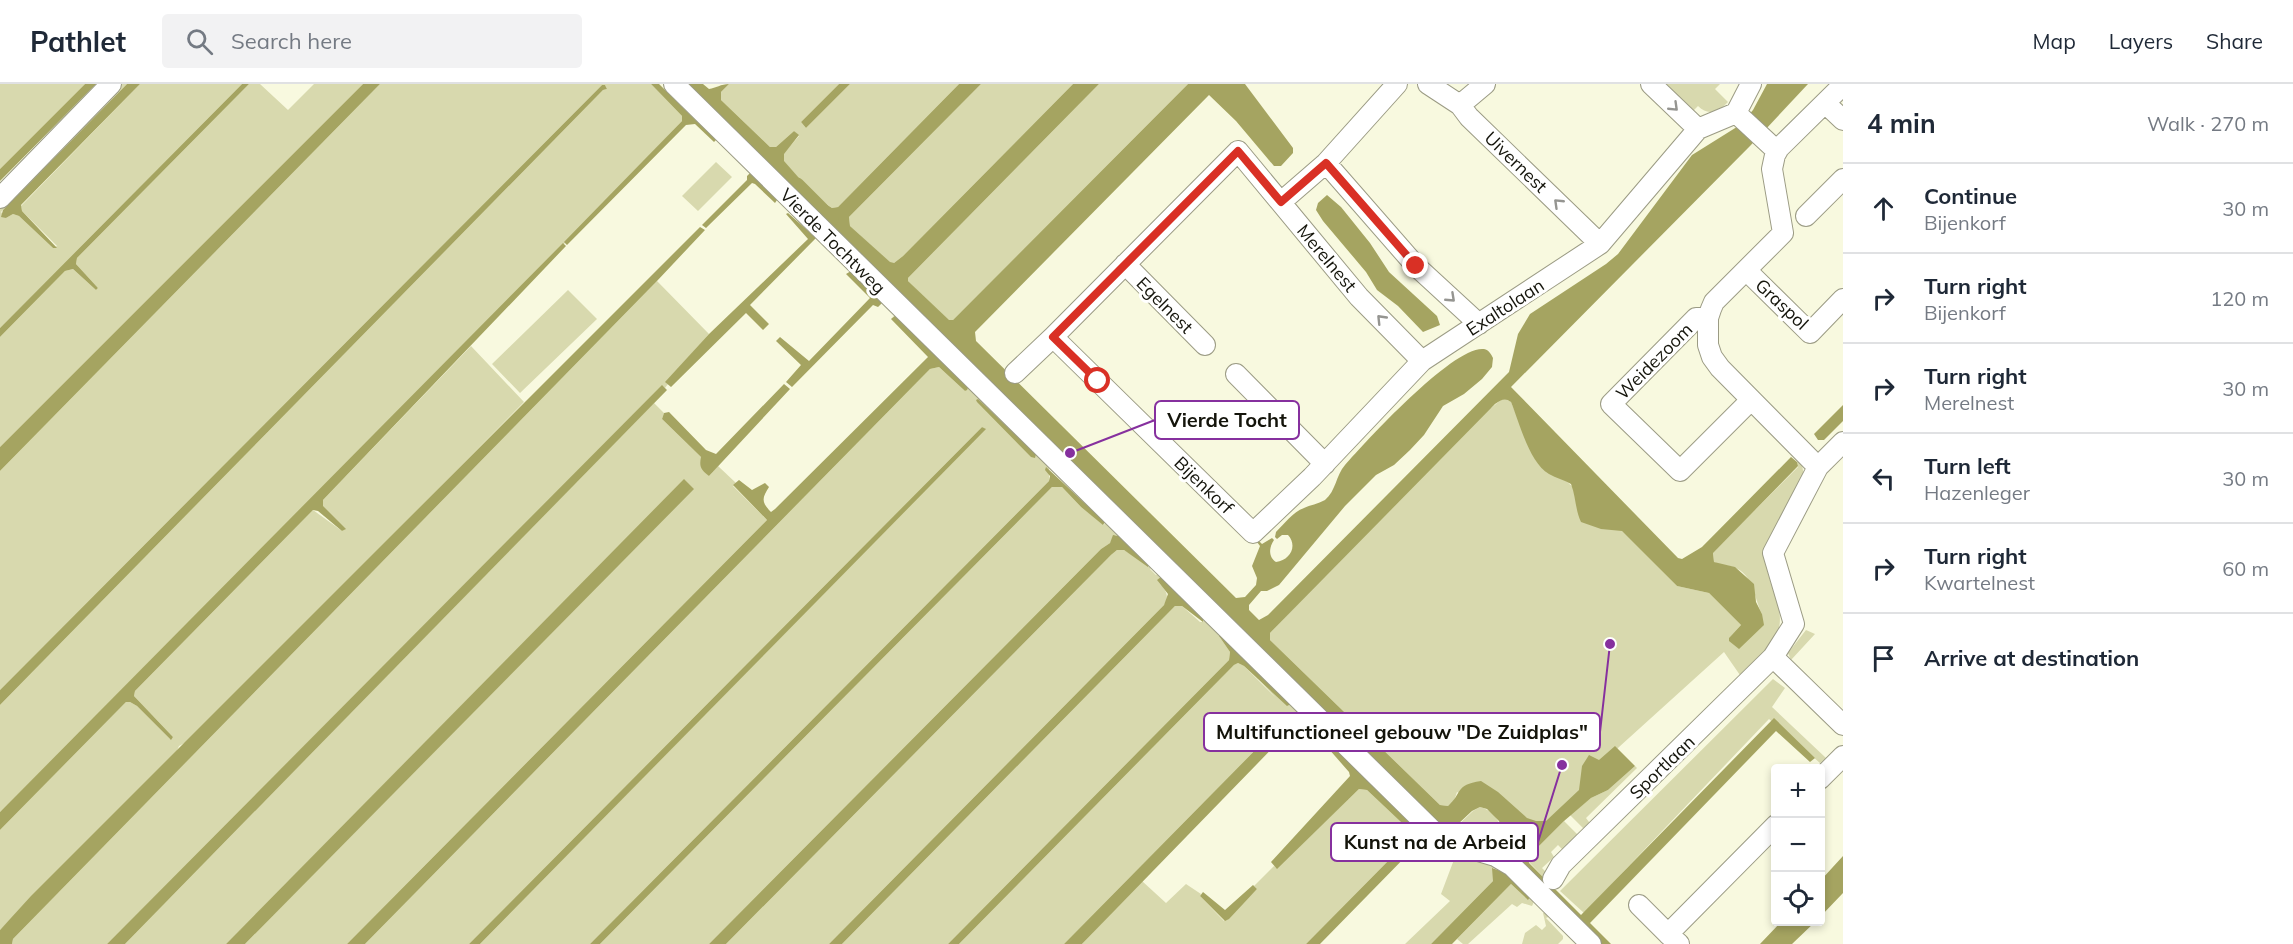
<!DOCTYPE html>
<html lang="en">
<head>
<meta charset="utf-8">
<style>
  body { margin:0; font-family:Mulish,sans-serif; background:#f2f2f3; color:#1f2937 }
  .controls { position:absolute; right:18px; bottom:18px; display:grid; overflow:hidden; border-radius:6px; box-shadow:0 3px 9px #0003 }
  .controls button { width:54px; height:54px; display:grid; place-items:center; padding:0; border:0; border-bottom:2px solid #e0e1e3; background:#fff; color:#1f2937; font:30px sans-serif }
  .stop { position:absolute; width:18px; height:18px; margin:-14px; border:4px solid #d93025; border-radius:50%; background:#fff }
  .stop.end { background:#d93025; border-color:#fff; box-shadow:0 2px 6px #0008 }
  .list { margin:0; padding:0; list-style:none }
  h2 { display:flex; justify-content:space-between; align-items:center; height:78px; margin:0; padding:0 24px; font-size:26px }
  h2 small { font-size:20px; font-weight:400; color:#747a83 }
  .list li { display:grid; grid-template-columns:39px 1fr auto; gap:18px; align-items:center; box-sizing:border-box; height:90px; padding:0 24px; border-top:2px solid #e0e1e3 }
  .list b { display:block; font-size:22px; white-space:nowrap }
  .list p { margin:0; font-size:20px; white-space:nowrap; color:#747a83 }
  .list em { font-size:20px; font-style:normal; color:#747a83 }
  .icon { flex:none; width:33px; height:33px; fill:none; stroke:currentColor; stroke-width:2; stroke-linecap:round; stroke-linejoin:round }
  .map { position:relative; flex:none; width:1843px; height:860px; overflow:hidden }
  header { display:flex; align-items:center; gap:36px; box-sizing:border-box; height:84px; padding:0 30px; background:#fff; border-bottom:2px solid #e0e1e3 }
  header strong { font-size:28px }
  nav { display:flex; gap:33px; margin-inline-start:auto; font-size:21px }
  .search { width:420px; height:54px; background:#f2f2f3; display:flex; align-items:center; gap:15px; box-sizing:border-box; padding:0 21px; border-radius:6px; color:#747a83; font-size:22px }
  main { display:flex }
  aside { flex:1; background:#fff }
  .map>svg:first-child { display:block }
  .green { fill:#d8d9ae }
  .water { fill:#a5a461 }
  .lines { fill:none; stroke-linecap:round; stroke-linejoin:round }
  .canal { stroke:#a5a461; stroke-width:15 }
  .minor-casing { stroke:#9b9b84; stroke-width:22 }
  .minor { stroke:#fff; stroke-width:20 }
  .oneway { stroke:#959591 }
  .route { stroke:#d93025; stroke-width:8 }
  .labels { text-anchor:middle; dominant-baseline:central; stroke-width:6; stroke-linejoin:round; paint-order:stroke }
  .street-label { font-size:18px; fill:#14140b; stroke:#fff }
  .leader { fill:none; stroke:#86309e; stroke-width:2 }
  .callout-dot { fill:#86309e; stroke:#fff; stroke-width:2 }
  .callout { fill:#fff; stroke:#86309e; stroke-width:2 }
  .callout-label { font-size:20px; text-anchor:middle; font-weight:bold; fill:#14140b }
</style>
</head>
<body>
<header>
<strong>Pathlet</strong>
<div class="search"><svg class="icon" aria-label="search" viewBox="0 0 24 24"><circle cx="10" cy="10" r="6"/><path d="M15 15l6 6"/></svg>Search here</div>
<nav><a>Map</a><a>Layers</a><a>Share</a></nav>
</header>
<main>
<div class="map">
<svg width="1843" height="860" viewBox="0 0 1843 860">
  <rect width="100%" height="100%" fill="#f8f9df"/>
  <!-- green -->
  <path class="green" d="M0 0H85L0 85Z
    M116 0H127L1 128 6 134 13 130 19 132 53 164 57 162 22 127 21 122 140 0H242L0 244V118Z
    M249 0H260L288 26 314 0H363L0 363V253L65 187 73 185 96 206 98 204 76 180 77 174Z
    M380 0H651L682 32V37L564 160 0 728V621L603 6 607 5 605 1H602L0 606V387Z
    M729 0H839L801 38 806 44 850 0H959L838 123 832 124 814 111 783 77V70L799 52 794 47 776 63H770L721 16V8Z
    M981 0H1073L903 172 894 179H890L850 142 849 133Z
    M1099 0H1188L953 236 949 237 908 197V194Z
    M1658 0H1720L1715 5 1728 18C1719 27 1709 33 1698 22L1689 31Z
    M716 78 732 93 698 127 682 112Z
    M657 197 709 250 666 298 668 300 665 304 662 302 107 860H12L13 855Z
    M568 206 597 235 520 309 492 280Z
    M896 229 1152 483 1150 485 1156 491 1160 489 1295 626 1299 624 1326 646 1297 628 1272 649 1064 860H959L1234 581 1238 579 1244 582 1275 613 1219 552 1230 568 1229 576 948 860H842L1175 522H1182L1200 538H1203L1157 496C1164 505 1171 510 1164 521L829 860H726L1111 471 1117 466H1124L1148 481 1119 452 1115 451 1110 459 1101 465 709 860H600L1052 403H1062L1081 423 1104 441 1105 438 1049 384V397L590 860H480L985 345 982 343 469 860H365L930 285 939 283 965 307 968 304 895 231 891 235Z
    M471 262 524 318 190 656 179 662 176 669 0 846V746L126 618H130L137 622 170 655 173 653 134 612 135 607 313 426 342 447 345 445 322 422 323 416Z
    M1502 315H1507L1511 318 1520 339 1565 396 1629 453 1677 502 1709 509 1741 541 1729 554 1762 530C1754 514 1754 490 1733 483 1726 481 1720 481 1714 478L1713 468 1798 383 1797 378 1801 374 1804 393 1765 471C1766 489 1773 504 1778 522 1787 553 1763 575 1742 594L1724 568 1619 663 1540 750 1457 708 1454 717 1448 722 1440 721 1270 556V549L1488 322 1491 324Z
    M654 319 664 329 662 335 701 373 709 392 718 382 736 399 733 402 767 436 347 860H245L693 405 684 396 226 860H125Z
    M1806 546 1815 550 1791 576 1788 569Z
    M1773 595 1785 604 1772 623 1826 674 1820 679 1769 635 1584 829 1560 807Z
    M1635 682 1637 684 1586 734 1592 742 1585 746 1570 731 1591 714 1608 706Z
    M1359 705 1367 706 1418 754 1390 775 1306 860H1082L1142 797 1166 819 1186 800 1201 810 1200 812 1224 837 1257 805 1254 802 1274 782 1277 784Z
    M1480 723C1499 728 1502 746 1508 761 1510 767 1515 773 1519 778L1450 754 1440 740 1457 742 1473 727Z
    M1564 737 1578 751V755L1565 768 1558 761 1551 768 1554 773 1542 784 1551 793 1548 798 1529 778 1528 773Z
    M1459 770C1470 770 1483 772 1492 776 1506 781 1542 806 1532 822L1522 819 1517 823 1512 820 1468 860H1463L1457 855 1511 800 1527 815 1530 813 1509 790 1493 784V797L1431 860H1405L1450 817 1441 810 1455 773Z
    M1545 828 1555 830 1546 834 1563 852V855L1558 860H1522L1525 849 1536 841 1542 846 1546 842 1543 829Z"/>
  <!-- water -->
  <path class="water" d="M85 0H96L0 97V85Z
    M127 0H140L21 121 22 127 57 164H53L19 132 13 130 6 134 1 133 3 126Z
    M242 0H249L77 174 76 180 98 204 96 206 73 185 65 187 0 253V244Z
    M363 0H380L0 387V363Z
    M651 0H659L716 56 714 58 695 40 686 41 567 161 564 158 682 37V32Z
    M687 0H703L709 5C716 4 721 0 729 0L721 8V16L770 63H776L794 47 799 51 784 70V77L814 111 808 118Z
    M839 0H850L806 44 801 38Z
    M959 0H981L849 133 850 142 890 178 894 179 903 172 1073 0H1099L908 194V197L949 236H953L1188 0H1245L1293 64V69L1281 82H1274L1236 37 1209 11 975 248 976 257 1236 514 1245 513 1256 501 1257 494 1252 482 1260 462 1257 458 1259 457 1262 460 1272 454 1274 456C1269 463 1268 473 1276 478 1290 476 1298 462 1288 451H1282L1277 455 1275 453 1276 448C1284 440 1293 428 1304 424 1310 421 1318 420 1325 416 1336 407 1336 391 1345 381 1366 357 1454 261 1484 265 1489 266 1491 270 1493 274L1492 283 1482 295 1464 310 1443 322 1424 351 1410 366 1394 381 1376 391 1345 422 1279 501 1267 507H1261L1249 521V526L1259 536 1268 531 1509 288 1518 250 1530 230 1606 180 1618 170 1692 71 1740 41 1753 26 1767 0H1808L1750 62 1511 303 1678 474 1682 475 1702 463 1791 373 1797 378 1798 382 1713 469 1714 478 1735 483 1754 500 1756 518 1762 530 1764 541 1739 565 1729 557V554L1741 541 1709 509 1677 502 1622 447 1601 445 1581 438C1575 425 1576 413 1571 400 1564 396 1556 394 1549 390 1529 378 1520 340 1511 318 1505 313 1501 316 1495 320L1270 549V556L1440 721 1448 722C1463 709 1454 701 1481 697L1498 708 1527 734 1536 737H1546L1579 706 1582 682 1589 671 1599 676 1615 662 1635 682 1608 706 1591 714 1564 737 1528 773 1529 779 1581 831 1774 634 1815 674 1810 678 1776 647 1590 839 1611 860H1601L1519 778 1507 760 1499 737 1487 725 1480 723 1472 727 1457 741 1458 749H1451L1440 740 996 307 814 124 821 117 832 124 838 123Z
    M602 1H605L607 5 603 6 0 621V606Z
    M750 89 777 116 775 119 755 100 752 99 706 144 702 141 747 96V92Z
    M1327 111 1341 123 1370 159 1389 188 1437 232 1440 241 1423 248 1398 222 1377 206 1366 188 1323 137 1316 126 1318 119Z
    M788 129 816 154 750 221 769 240 763 246 746 229 671 303 665 298 709 250 808 155 786 130Z
    M700 143 705 146 657 197 13 855 12 860H0V846L31 812Z
    M563 159 566 162 323 416V422L346 445 342 447 318 427 313 426 135 607 134 612 173 653 171 656 137 622 130 618H126L0 746V728Z
    M851 187 883 218 878 223 873 221 792 303 786 298 801 281 776 257 780 253 809 277 870 214 846 190Z
    M896 231 968 304 967 306 965 307 939 283 930 285 365 860H347L767 436 733 401 739 396 752 406 765 399 769 403C762 414 761 418 771 428L775 425 928 273 891 235Z
    M784 300 790 305 709 392C701 386 699 383 701 373L662 335 664 329 669 328 706 366 716 370Z
    M662 301 667 306 125 860H107Z
    M978 315 1036 370 1035 374 1031 373 977 318 976 316Z
    M1843 321V337L1824 356H1818L1814 350Z
    M982 343 986 345 480 860H469Z
    M1046 383 1105 438 1103 441 1081 423 1062 403H1052L600 860H590L1049 397 1050 392 1045 386Z
    M684 395 694 405 245 860H226Z
    M1113 451 1119 452 1148 481V483L1124 466H1117L1111 471 726 860H709L1101 465 1110 459Z
    M1161 493 1203 535V538L1182 522H1175L842 860H829L1164 521 1168 510 1157 496Z
    M1219 552H1222L1289 619V621L1287 622 1244 582 1238 579 1234 581 959 860H948L1229 576 1230 568Z
    M1297 628H1300L1323 651 1320 654 1303 640 1292 644 1082 860H1064L1272 649Z
    M1331 660 1422 748 1420 756 1367 706 1359 705 1277 785 1271 778 1350 692 1349 688 1328 664Z
    M1410 758 1414 759 1415 763 1320 860H1306L1390 775Z
    M1843 772V809L1821 832V796Z
    M1492 784 1509 790 1530 813 1528 816 1511 800 1452 860H1431L1493 797Z
    M1253 801 1257 805 1229 835 1225 837 1200 812 1203 808 1225 826Z
    M1781 838H1815L1792 860H1760Z"/>
  <g class="lines">
    <!-- canal -->
    <path class="canal" d="M797 101 831 135"/>
    <!-- minor casing -->
    <g class="minor-casing">
      <path id="minor" d="M674 0 1430 744 1440 753 1451 759 1495 772 1512 782 1591 860
        M1428 0 1460 21 1469 33 1600 160
        M1651 0 1698 45
        M1825 19 1843 36
        M1460 21 1485 0
        M1736 29 1777 67
        M1326 79 1416 182 1479 240
        M0 114 111 0
        M1281 118 1326 79 1397 0
        M1806 132 1843 95
        M1125 180 1205 261
        M1746 186 1810 249 1843 215
        M1708 234H1696L1611 320 1680 387 1747 320
        M1422 277 1359 213 1238 67 1053 253 1253 449 1312 393 1422 277 1600 160 1698 45 1736 29 1751 0
        M1015 289 1053 253
        M1236 290 1325 380
        M1843 358 1818 383 1773 469 1794 540 1773 573 1843 641
        M1818 383 1720 284 1712 273 1708 261V234L1711 225 1714 218 1783 149 1772 85 1775 71 1779 64 1843 1
        M1820 695 1843 672
        M1553 795 1561 781 1773 573
        M1639 821 1668 850
        M1679 860 1668 850 1776 741"/>
    </g>
    <!-- minor -->
    <use href="#minor" class="minor"/>
  </g>
  <!-- one-way arrows -->
  <defs><path id="oneway-chevron" d="M-2-3.5L2.5 0L-2 3.5" fill="none" stroke-width="1.6" stroke-linecap="round" stroke-linejoin="round" transform="scale(1.5)"/></defs>
  <g class="oneway">
    <use href="#oneway-chevron" transform="translate(1674 23) rotate(44)"/>
    <use href="#oneway-chevron" transform="translate(1558 119) rotate(-136)"/>
    <use href="#oneway-chevron" transform="translate(1451 214) rotate(43)"/>
    <use href="#oneway-chevron" transform="translate(1381 235) rotate(-134)"/>
  </g>
  <g class="lines">
    <!-- route -->
    <path class="route" d="M1098 297 1053 253 1238 67 1281 118 1326 79 1416 182"/>
  </g>
  <g class="labels">
    <!-- street labels -->
    <g class="street-label">
      <text transform="translate(1516 78) rotate(44)">Uivernest</text>
      <text transform="translate(833 157) rotate(45)">Vierde Tochtweg</text>
      <text transform="translate(1327 174) rotate(50)">Merelnest</text>
      <text transform="translate(1782 220) rotate(43)">Graspol</text>
      <text transform="translate(1165 221) rotate(45)">Egelnest</text>
      <text transform="translate(1505 223) rotate(-33)">Exaltolaan</text>
      <text transform="translate(1654 277) rotate(-45)">Weidezoom</text>
      <text transform="translate(1204 401) rotate(44)">Bijenkorf</text>
      <text transform="translate(1662 683) rotate(-44)">Sportlaan</text>
    </g>
  </g>
  <!-- callouts -->
  <path class="leader" d="M1070 369L1155 336M1610 560L1600 648M1562 681L1538 758"/>
  <g class="callout-dot">
    <circle cx="1070" cy="369" r="6"/>
    <circle cx="1610" cy="560" r="6"/>
    <circle cx="1562" cy="681" r="6"/>
  </g>
  <g class="callout">
    <rect x="1155" y="317" width="144" height="38" rx="6"/>
    <rect x="1204" y="629" width="396" height="38" rx="6"/>
    <rect x="1331" y="739" width="207" height="38" rx="6"/>
  </g>
  <g class="callout-label">
    <text x="1227" y="343">Vierde Tocht</text>
    <text x="1402" y="655">Multifunctioneel gebouw "De Zuidplas"</text>
    <text x="1435" y="765">Kunst na de Arbeid</text>
  </g>
</svg>
<div class="controls">
<button>+</button>
<button>−</button>
<button><svg class="icon" aria-label="locate" viewBox="0 0 24 24"><circle cx="12" cy="12" r="6"/><path d="M12 2v4M12 18v4M2 12h4M18 12h4"/></svg></button>
</div>
<div class="stop" style="left:1098px;top:297px"></div>
<div class="stop end" style="left:1416px;top:182px"></div>
</div>
<aside>
<h2>4 min<small>Walk · 270 m</small></h2>
<ul class="list">
<li><svg class="icon" aria-label="ahead" viewBox="0 0 24 24"><path d="M12 20V5M6 11l6-6 6 6"/></svg><div><b>Continue</b><p>Bijenkorf</p></div><em>30 m</em></li>
<li><svg class="icon" aria-label="right" viewBox="0 0 24 24"><path d="M7 20v-9h11M14 6l5 5-5 5"/></svg><div><b>Turn right</b><p>Bijenkorf</p></div><em>120 m</em></li>
<li><svg class="icon" aria-label="right" viewBox="0 0 24 24"><path d="M7 20v-9h11M14 6l5 5-5 5"/></svg><div><b>Turn right</b><p>Merelnest</p></div><em>30 m</em></li>
<li><svg class="icon" aria-label="left" viewBox="0 0 24 24"><path d="M17 20v-9H6M10 6l-5 5 5 5"/></svg><div><b>Turn left</b><p>Hazenleger</p></div><em>30 m</em></li>
<li><svg class="icon" aria-label="right" viewBox="0 0 24 24"><path d="M7 20v-9h11M14 6l5 5-5 5"/></svg><div><b>Turn right</b><p>Kwartelnest</p></div><em>60 m</em></li>
<li><svg class="icon" aria-label="arrive" viewBox="0 0 24 24"><path d="M6 21V4h12l-3 4 3 4H6"/></svg><div><b>Arrive at destination</b></div></li>
</ul>
</aside>
</main>
</body>
</html>
